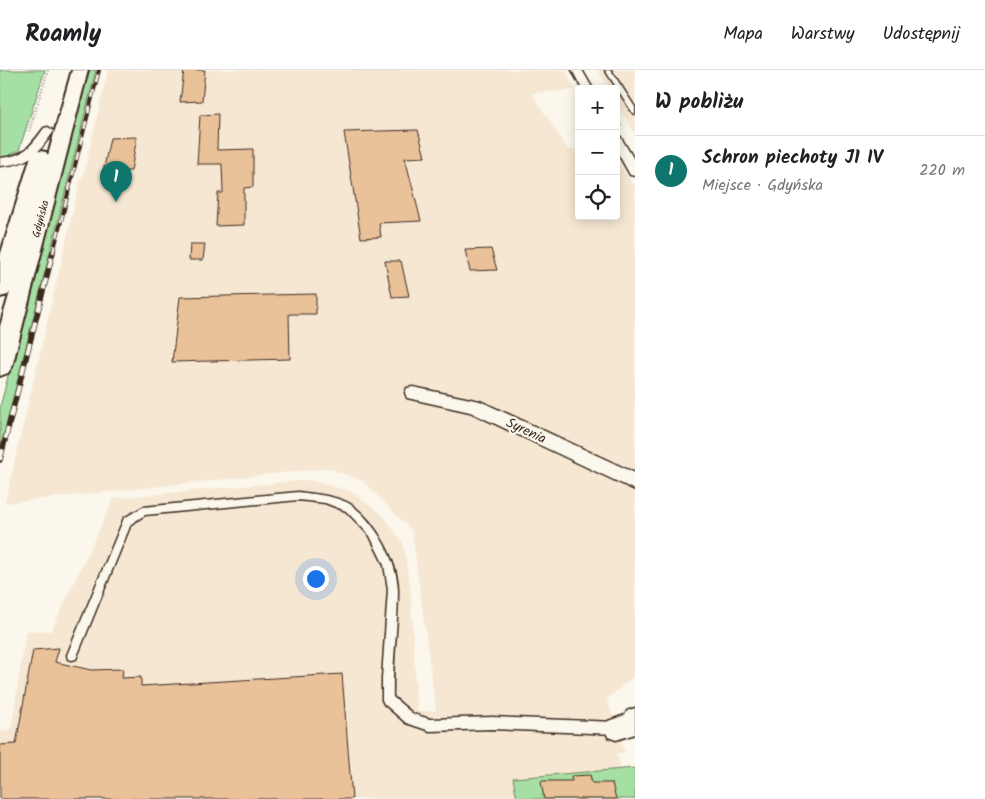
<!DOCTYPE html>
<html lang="pl">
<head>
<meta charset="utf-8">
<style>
  body { margin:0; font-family:Kalam,sans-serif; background:#f6f6f6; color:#202124 }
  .controls { position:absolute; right:15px; top:15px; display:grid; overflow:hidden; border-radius:5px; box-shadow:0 2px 12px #0003 }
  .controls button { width:45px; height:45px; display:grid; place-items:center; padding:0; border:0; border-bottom:1px solid #e0e0e0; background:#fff; color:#202124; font:25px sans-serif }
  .you { position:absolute; left:315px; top:508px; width:18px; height:18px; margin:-12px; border:4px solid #fff; border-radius:50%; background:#1a73e8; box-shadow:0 0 0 8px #1a73e833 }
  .badge { display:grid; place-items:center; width:32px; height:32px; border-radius:50%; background:#0f766e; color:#fff; font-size:16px; font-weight:700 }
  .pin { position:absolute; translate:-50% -41px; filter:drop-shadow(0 1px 2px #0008) }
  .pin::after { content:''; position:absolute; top:26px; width:18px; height:15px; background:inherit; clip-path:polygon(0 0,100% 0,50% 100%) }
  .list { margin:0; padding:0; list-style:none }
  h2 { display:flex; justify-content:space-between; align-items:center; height:65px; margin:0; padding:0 20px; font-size:21px }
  h2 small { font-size:16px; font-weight:400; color:#757577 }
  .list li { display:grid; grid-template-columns:32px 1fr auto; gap:15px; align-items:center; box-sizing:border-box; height:70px; padding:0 20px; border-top:1px solid #e0e0e0 }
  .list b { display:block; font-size:19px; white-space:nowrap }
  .list p { margin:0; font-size:16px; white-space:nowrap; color:#757577 }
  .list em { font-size:16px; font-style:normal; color:#757577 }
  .icon { flex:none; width:28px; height:28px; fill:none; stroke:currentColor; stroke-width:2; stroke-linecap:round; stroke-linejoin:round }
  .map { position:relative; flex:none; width:635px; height:729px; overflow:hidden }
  header { display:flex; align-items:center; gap:30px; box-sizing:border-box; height:70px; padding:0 25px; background:#fff; border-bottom:1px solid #e0e0e0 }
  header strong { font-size:24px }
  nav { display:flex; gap:28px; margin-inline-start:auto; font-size:18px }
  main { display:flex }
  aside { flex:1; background:#fff }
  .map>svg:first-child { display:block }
  .built { fill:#f6e7d3 }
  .green { fill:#a5dfa4; stroke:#708461 }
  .building { fill:#eac29a; stroke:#3b2a1e }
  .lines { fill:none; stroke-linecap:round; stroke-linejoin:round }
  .lane-casing { stroke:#3b2a1e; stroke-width:3 }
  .street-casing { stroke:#3b2a1e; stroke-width:3 }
  .secondary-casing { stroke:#3b2a1e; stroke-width:4 }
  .path { stroke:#3b2a1e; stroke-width:2.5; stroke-dasharray:0.5 2.5; stroke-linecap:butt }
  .lane { fill:#fbf7ec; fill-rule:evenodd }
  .street { fill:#fbf7ec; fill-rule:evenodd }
  .secondary { fill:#fbf7ec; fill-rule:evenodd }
  .rail-far1-casing { stroke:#3b2a1e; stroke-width:4 }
  .rail-casing { stroke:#3b2a1e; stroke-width:5.5 }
  .rail-far1 { stroke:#fbf7ec; stroke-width:2.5; stroke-dasharray:8; stroke-linecap:butt }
  .rail { stroke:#fbf7ec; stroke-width:4; stroke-dasharray:11; stroke-linecap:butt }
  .labels { text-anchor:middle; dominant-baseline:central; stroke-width:4.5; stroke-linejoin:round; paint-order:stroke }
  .far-street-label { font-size:11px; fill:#3b2a1e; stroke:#fbf7ec }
  .street-label { font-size:14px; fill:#3b2a1e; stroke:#fbf7ec }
</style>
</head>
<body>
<header>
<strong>Roamly</strong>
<nav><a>Mapa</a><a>Warstwy</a><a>Udostępnij</a></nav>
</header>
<main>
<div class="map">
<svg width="635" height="729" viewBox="0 0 635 729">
  <rect width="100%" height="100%" fill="#fbf7ec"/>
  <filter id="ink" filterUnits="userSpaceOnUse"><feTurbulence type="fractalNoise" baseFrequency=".02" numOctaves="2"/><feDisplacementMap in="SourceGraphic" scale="10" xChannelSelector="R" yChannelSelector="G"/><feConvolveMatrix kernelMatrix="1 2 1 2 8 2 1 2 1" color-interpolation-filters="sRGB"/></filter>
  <g filter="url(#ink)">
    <!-- built -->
    <path class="built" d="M108 0H565L576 20 532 23 568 80 579 79V146H616V90L635 117V605L607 629 625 683H617L621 699 513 708 517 729H0V661L11 660 26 561H51L114 428 309 410 350 421 383 445 403 473 411 524 417 641H436L412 461 363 411 328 398 5 433 81 107H83Z
      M598 0H635V64L616 32V19H609Z"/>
    <!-- green -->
    <path class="green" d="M0 0H45L19 80 12 84 11 88H0Z
      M88 0H96L0 380V337Z
      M635 698V729H517L513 708Z"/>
    <!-- building -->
    <path class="building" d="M184 0H205L202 31 180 32Z
      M218 44 217 80 253 79V117L244 118V155L216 156 218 123H223L222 94H197L200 45Z
      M418 60 425 87 405 88 421 151 379 153 381 167 361 168 344 62Z
      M137 67 131 101 103 102 110 68Z
      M190 174H205L203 190H189Z
      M491 179 497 200 470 201 465 180Z
      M385 191H401L409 226 392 227Z
      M316 224V244H289L290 289 172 292 180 227Z
      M59 578 55 592 91 600 123 599 122 608 141 607V616L342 604 352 729H0V675L16 674 33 580Z
      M590 705 592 713H612L616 729H544L541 711H572L571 706Z"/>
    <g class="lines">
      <!-- lane casing -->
      <g class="lane-casing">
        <path id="lane" d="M605 0H611L635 37V44L632 42Z
          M298 422C314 424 340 426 353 436 376 453 398 492 398 521 398 556 392 592 393 627L413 644 430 649 492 647 616 652 620 654 622 658 620 662 616 664 492 659 430 661 406 653 384 634 382 630V608L388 519 384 495 370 466 346 441 325 433 298 430 145 445 131 454 76 589 72 590 68 589 67 585 124 448 143 437Z"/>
      </g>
      <!-- street casing -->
      <g class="street-casing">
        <path id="street" d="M572 0H582L593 19H582Z
          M48 57 54 61C38 84 30 94 0 96V88C24 86 30 77 44 58Z
          M616 65 620 66 635 91V106L630 105 616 80Z
          M413 317 480 331 635 403V420L470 342 407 328 405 323 407 318Z
          M635 638V664L616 670 608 667 605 659 608 651 625 645 627 641Z"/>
      </g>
      <!-- secondary casing -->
      <g class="secondary-casing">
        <path id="secondary" d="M72 0H88L12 297 8 303 0 306V256L10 222 8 225 0 227V186L31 86 34 82 40 81 46 82 48 85Z"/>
      </g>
      <!-- path -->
      <path class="path" d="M616 48 622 58
        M29 61 48 0"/>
      <!-- lane -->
      <use href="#lane" class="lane"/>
      <!-- street -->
      <use href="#street" class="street"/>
      <!-- secondary -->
      <use href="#secondary" class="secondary"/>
      <!-- rail-far1 casing -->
      <g class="rail-far1-casing">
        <path id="rail-far1" d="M53 183 99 0"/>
      </g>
      <!-- rail casing -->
      <g class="rail-casing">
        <path id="rail" d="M0 390 53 182"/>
      </g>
      <!-- rail-far1 -->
      <use href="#rail-far1" class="rail-far1"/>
      <!-- rail -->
      <use href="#rail" class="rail"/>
    </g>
  </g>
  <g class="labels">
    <!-- far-street labels -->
    <g class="far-street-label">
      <text transform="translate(41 149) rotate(-75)">Gdyńska</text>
    </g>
    <!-- street labels -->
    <g class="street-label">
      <text transform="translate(526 361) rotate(25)">Syrenia</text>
    </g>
  </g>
</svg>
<div class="controls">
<button>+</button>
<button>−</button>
<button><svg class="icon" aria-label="locate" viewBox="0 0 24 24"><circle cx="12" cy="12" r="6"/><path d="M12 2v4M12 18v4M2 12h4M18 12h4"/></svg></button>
</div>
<div class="you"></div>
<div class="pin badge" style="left:116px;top:132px">1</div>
</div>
<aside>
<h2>W pobliżu<small></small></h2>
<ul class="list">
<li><span class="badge">1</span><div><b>Schron piechoty J1 IV</b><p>Miejsce · Gdyńska</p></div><em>220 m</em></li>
</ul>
</aside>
</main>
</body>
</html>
